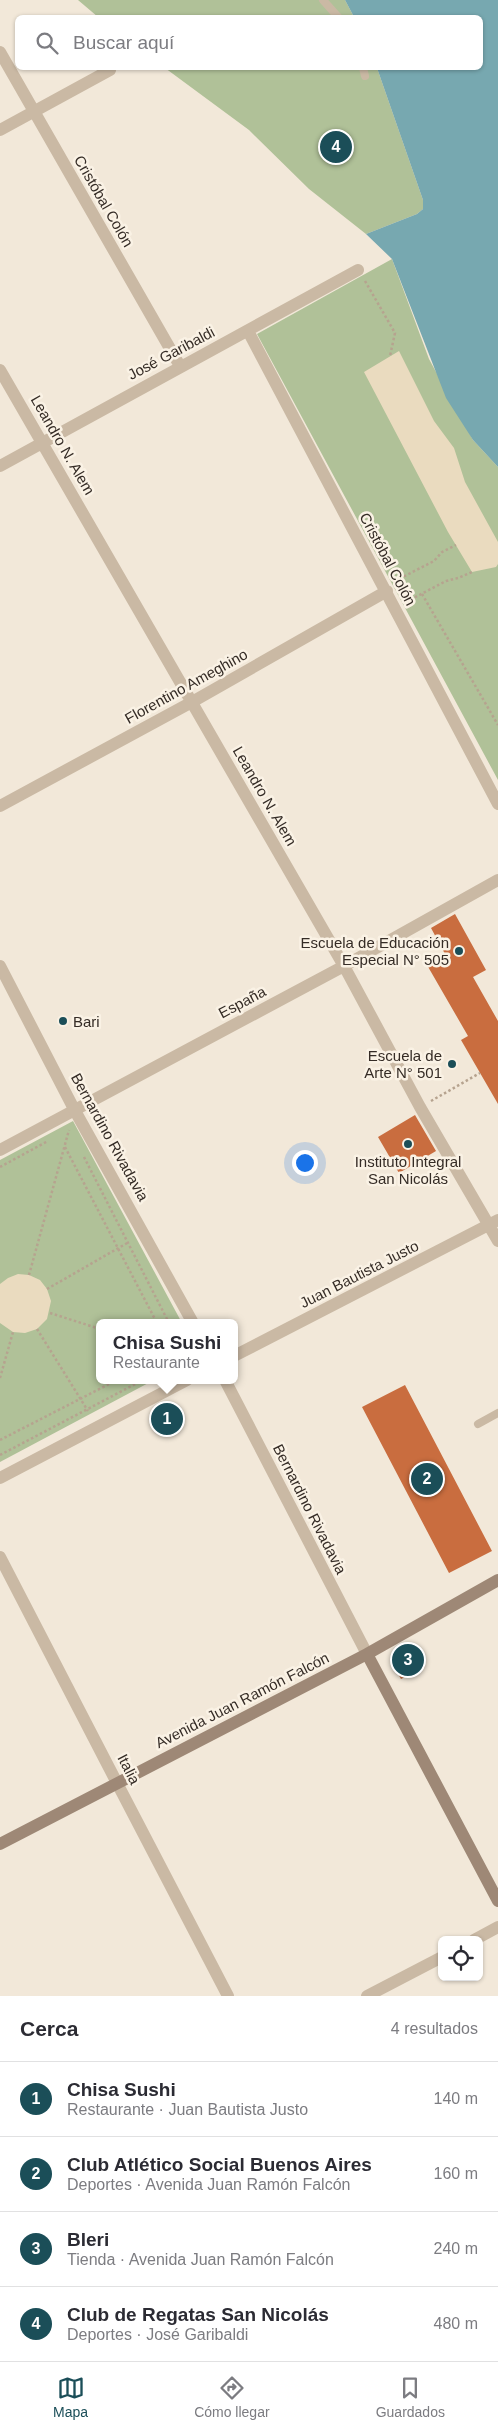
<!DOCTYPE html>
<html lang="es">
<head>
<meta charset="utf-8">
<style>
  body { margin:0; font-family:Arial,sans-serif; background:#f2f2f3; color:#2b2b33 }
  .controls { position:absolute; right:15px; bottom:15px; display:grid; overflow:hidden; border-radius:8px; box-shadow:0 1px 4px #0004 }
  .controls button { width:45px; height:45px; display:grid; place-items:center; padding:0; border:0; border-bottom:1px solid #e1e1e2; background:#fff; color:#2b2b33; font:25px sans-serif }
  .you { position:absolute; left:304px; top:1162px; width:18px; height:18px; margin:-12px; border:4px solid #fff; border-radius:50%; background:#1a73e8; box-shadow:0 0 0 8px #1a73e833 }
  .badge { display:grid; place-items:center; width:32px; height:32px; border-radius:50%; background:#1b4e58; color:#fff; font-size:16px; font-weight:700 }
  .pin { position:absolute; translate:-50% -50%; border:2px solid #fff; box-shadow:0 1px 5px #0006 }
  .popup { position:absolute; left:96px; top:1319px; width:142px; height:65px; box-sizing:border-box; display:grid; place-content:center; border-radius:8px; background:#fff; filter:drop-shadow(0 1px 4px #0005); font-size:16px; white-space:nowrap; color:#7c7c81 }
  .popup b { font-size:19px; color:#2b2b33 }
  .popup::after { content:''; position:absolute; left:50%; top:100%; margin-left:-10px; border:10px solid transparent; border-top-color:#fff }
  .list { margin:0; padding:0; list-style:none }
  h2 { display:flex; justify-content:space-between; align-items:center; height:65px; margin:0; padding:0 20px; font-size:21px }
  h2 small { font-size:16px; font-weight:400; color:#7c7c81 }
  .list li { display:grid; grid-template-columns:32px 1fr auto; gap:15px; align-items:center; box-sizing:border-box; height:75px; padding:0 20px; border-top:1px solid #e1e1e2 }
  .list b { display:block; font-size:19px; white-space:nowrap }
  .list p { margin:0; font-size:16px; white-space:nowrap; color:#7c7c81 }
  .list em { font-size:16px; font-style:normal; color:#7c7c81 }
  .icon { flex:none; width:28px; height:28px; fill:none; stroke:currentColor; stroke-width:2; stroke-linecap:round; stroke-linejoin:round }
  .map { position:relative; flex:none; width:498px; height:1996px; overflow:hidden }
  .search { position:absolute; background:#fff; box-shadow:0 1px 4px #0004; left:15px; right:15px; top:15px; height:55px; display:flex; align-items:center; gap:12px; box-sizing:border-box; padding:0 18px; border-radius:8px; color:#7c7c81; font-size:19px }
  .sheet { height:365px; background:#fff }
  nav { display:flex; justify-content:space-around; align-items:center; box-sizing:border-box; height:70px; border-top:1px solid #e1e1e2; background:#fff; font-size:14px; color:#7c7c81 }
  nav a { display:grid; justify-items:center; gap:2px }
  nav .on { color:#1b4e58 }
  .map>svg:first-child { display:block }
  .green { fill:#b0c198 }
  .plaza { fill:#eadbbf }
  .water { fill:#77a8b0 }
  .building { fill:#c96d3f }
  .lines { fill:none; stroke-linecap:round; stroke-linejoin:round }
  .path { stroke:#b6a38f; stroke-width:2.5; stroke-dasharray:2.5 2.5; stroke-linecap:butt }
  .service { stroke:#cab9a4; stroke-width:8 }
  .minor { stroke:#cab9a4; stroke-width:12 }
  .tertiary { stroke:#cab9a4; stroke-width:12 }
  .secondary { stroke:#9e8876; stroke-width:12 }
  .poi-dot { fill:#1b4e58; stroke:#faf2e5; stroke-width:2 }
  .labels { text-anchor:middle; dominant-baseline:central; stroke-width:5; stroke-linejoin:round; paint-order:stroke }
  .street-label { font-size:15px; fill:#352c26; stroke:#faf2e5 }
  .poi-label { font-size:15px; fill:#352c26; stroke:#faf2e5; text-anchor:end }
</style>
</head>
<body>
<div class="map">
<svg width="498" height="1996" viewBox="0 0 498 1996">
  <rect width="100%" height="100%" fill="#f2e8d9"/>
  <!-- green -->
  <path class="green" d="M78 0H345L354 17H98Z
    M165 68H377L423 200V209L417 214 366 234 309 189 249 130Z
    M392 259 429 359 473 440 498 467V780L257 334Z
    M73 1121 182 1323H100V1380H154L0 1462V1160Z"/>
  <!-- plaza -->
  <path class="plaza" d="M399 351 434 421 454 448 465 482 498 542V564L496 567 472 572 448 532 364 372Z
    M18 1274 29 1275 40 1280 47 1289 51 1301 47 1319 37 1329 25 1333 13 1332 0 1323V1284L8 1278Z"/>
  <!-- water -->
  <path class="water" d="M345 0H498V467L473 440 446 398 392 259 366 234 417 214 423 209V200L377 68H480V18L354 17Z"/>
  <!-- building -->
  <path class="building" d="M455 914 486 970 473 977 498 1021V1104L461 1040 468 1036 427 965 445 954 431 928Z
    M415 1115 436 1151 399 1173 378 1137Z
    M405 1385 492 1551 449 1573 362 1407Z
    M414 1646 425 1667 401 1679 394 1666 397 1654Z"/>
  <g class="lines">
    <!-- path -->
    <path class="path" d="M365 281 395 333 390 356
      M395 581 434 561 442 552 456 545
      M422 594 498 725
      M406 602 446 581 458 578 472 572
      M431 1101 480 1073
      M65 1147 157 1323
      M84 1157 169 1323
      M0 1167 48 1141
      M29 1275 69 1130
      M47 1289 129 1242
      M50 1313 100 1329
      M37 1329 88 1411
      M0 1378 13 1332
      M0 1440 117 1380
      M0 1455 143 1380"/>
    <!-- service -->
    <path class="service" d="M323 0 339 18
      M363 68 365 76
      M478 1424 498 1413"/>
    <!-- minor -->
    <path class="minor" d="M0 52 180 366
      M0 130 110 70
      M248 331 498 804
      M0 370 344 966 420 1107 498 1241
      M0 466 358 270
      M0 806 192 702 387 591
      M0 1150 344 966 498 880
      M234 1356 498 1220
      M0 1478 187 1380
      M117 1783 228 1996
      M474 1940 498 1927
      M367 1996 442 1957"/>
    <!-- tertiary -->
    <path class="tertiary" d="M0 966 74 1109 193 1323
      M225 1380 367 1654
      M0 1557 117 1783"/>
    <!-- secondary -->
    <path class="secondary" d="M367 1654 498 1901
      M0 1844 367 1654 498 1580"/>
  </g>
  <!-- markers -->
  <g class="poi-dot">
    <circle cx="459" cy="951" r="5"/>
    <circle cx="63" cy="1021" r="5"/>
    <circle cx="452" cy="1064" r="5"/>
    <circle cx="408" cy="1144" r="5"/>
  </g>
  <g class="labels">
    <!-- street labels -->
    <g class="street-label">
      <text transform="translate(104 201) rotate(60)">Cristóbal Colón</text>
      <text transform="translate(171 353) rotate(-28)">José Garibaldi</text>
      <text transform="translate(63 445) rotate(60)">Leandro N. Alem</text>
      <text transform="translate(388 559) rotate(62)">Cristóbal Colón</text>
      <text transform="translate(186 686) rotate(-29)">Florentino Ameghino</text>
      <text transform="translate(265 796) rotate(60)">Leandro N. Alem</text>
      <text transform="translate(242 1002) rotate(-28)">España</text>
      <text transform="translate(110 1137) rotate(61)">Bernardino Rivadavia</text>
      <text transform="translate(359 1274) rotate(-27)">Juan Bautista Justo</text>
      <text transform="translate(310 1509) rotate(63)">Bernardino Rivadavia</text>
      <text transform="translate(242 1700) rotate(-27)">Avenida Juan Ramón Falcón</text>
      <text transform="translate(129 1769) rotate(63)">Italia</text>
    </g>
    <!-- poi labels -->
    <g class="poi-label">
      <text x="449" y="942">Escuela de Educación<tspan x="449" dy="17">Especial N° 505</tspan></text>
      <text x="73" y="1021" text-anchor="start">Bari</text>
      <text x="442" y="1055">Escuela de<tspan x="442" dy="17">Arte N° 501</tspan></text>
      <text x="408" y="1161" text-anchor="middle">Instituto Integral<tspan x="408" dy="17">San Nicolás</tspan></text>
    </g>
  </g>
</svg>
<div class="controls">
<button><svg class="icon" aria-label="locate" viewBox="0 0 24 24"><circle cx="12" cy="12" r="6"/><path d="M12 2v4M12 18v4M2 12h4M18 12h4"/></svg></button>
</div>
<div class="you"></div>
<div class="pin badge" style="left:167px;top:1419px">1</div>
<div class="popup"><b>Chisa Sushi</b>Restaurante</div>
<div class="pin badge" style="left:427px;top:1479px">2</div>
<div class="pin badge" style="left:408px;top:1660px">3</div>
<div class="pin badge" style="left:336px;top:147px">4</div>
<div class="search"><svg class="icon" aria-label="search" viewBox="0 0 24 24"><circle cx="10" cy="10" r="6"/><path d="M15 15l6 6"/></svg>Buscar aquí</div>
</div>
<section class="sheet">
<h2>Cerca<small>4 resultados</small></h2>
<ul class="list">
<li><span class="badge">1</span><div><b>Chisa Sushi</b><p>Restaurante · Juan Bautista Justo</p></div><em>140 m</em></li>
<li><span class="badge">2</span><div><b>Club Atlético Social Buenos Aires</b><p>Deportes · Avenida Juan Ramón Falcón</p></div><em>160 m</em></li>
<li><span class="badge">3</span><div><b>Bleri</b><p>Tienda · Avenida Juan Ramón Falcón</p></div><em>240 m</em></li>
<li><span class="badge">4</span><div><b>Club de Regatas San Nicolás</b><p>Deportes · José Garibaldi</p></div><em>480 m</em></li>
</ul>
</section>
<nav>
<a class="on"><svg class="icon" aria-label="map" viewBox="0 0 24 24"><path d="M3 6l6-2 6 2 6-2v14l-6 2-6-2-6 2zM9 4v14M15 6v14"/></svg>Mapa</a>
<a><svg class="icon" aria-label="directions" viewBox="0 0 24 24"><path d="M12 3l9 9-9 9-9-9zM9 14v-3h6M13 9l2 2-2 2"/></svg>Cómo llegar</a>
<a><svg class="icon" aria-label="saved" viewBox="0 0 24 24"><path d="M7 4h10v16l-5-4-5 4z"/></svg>Guardados</a>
</nav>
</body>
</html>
